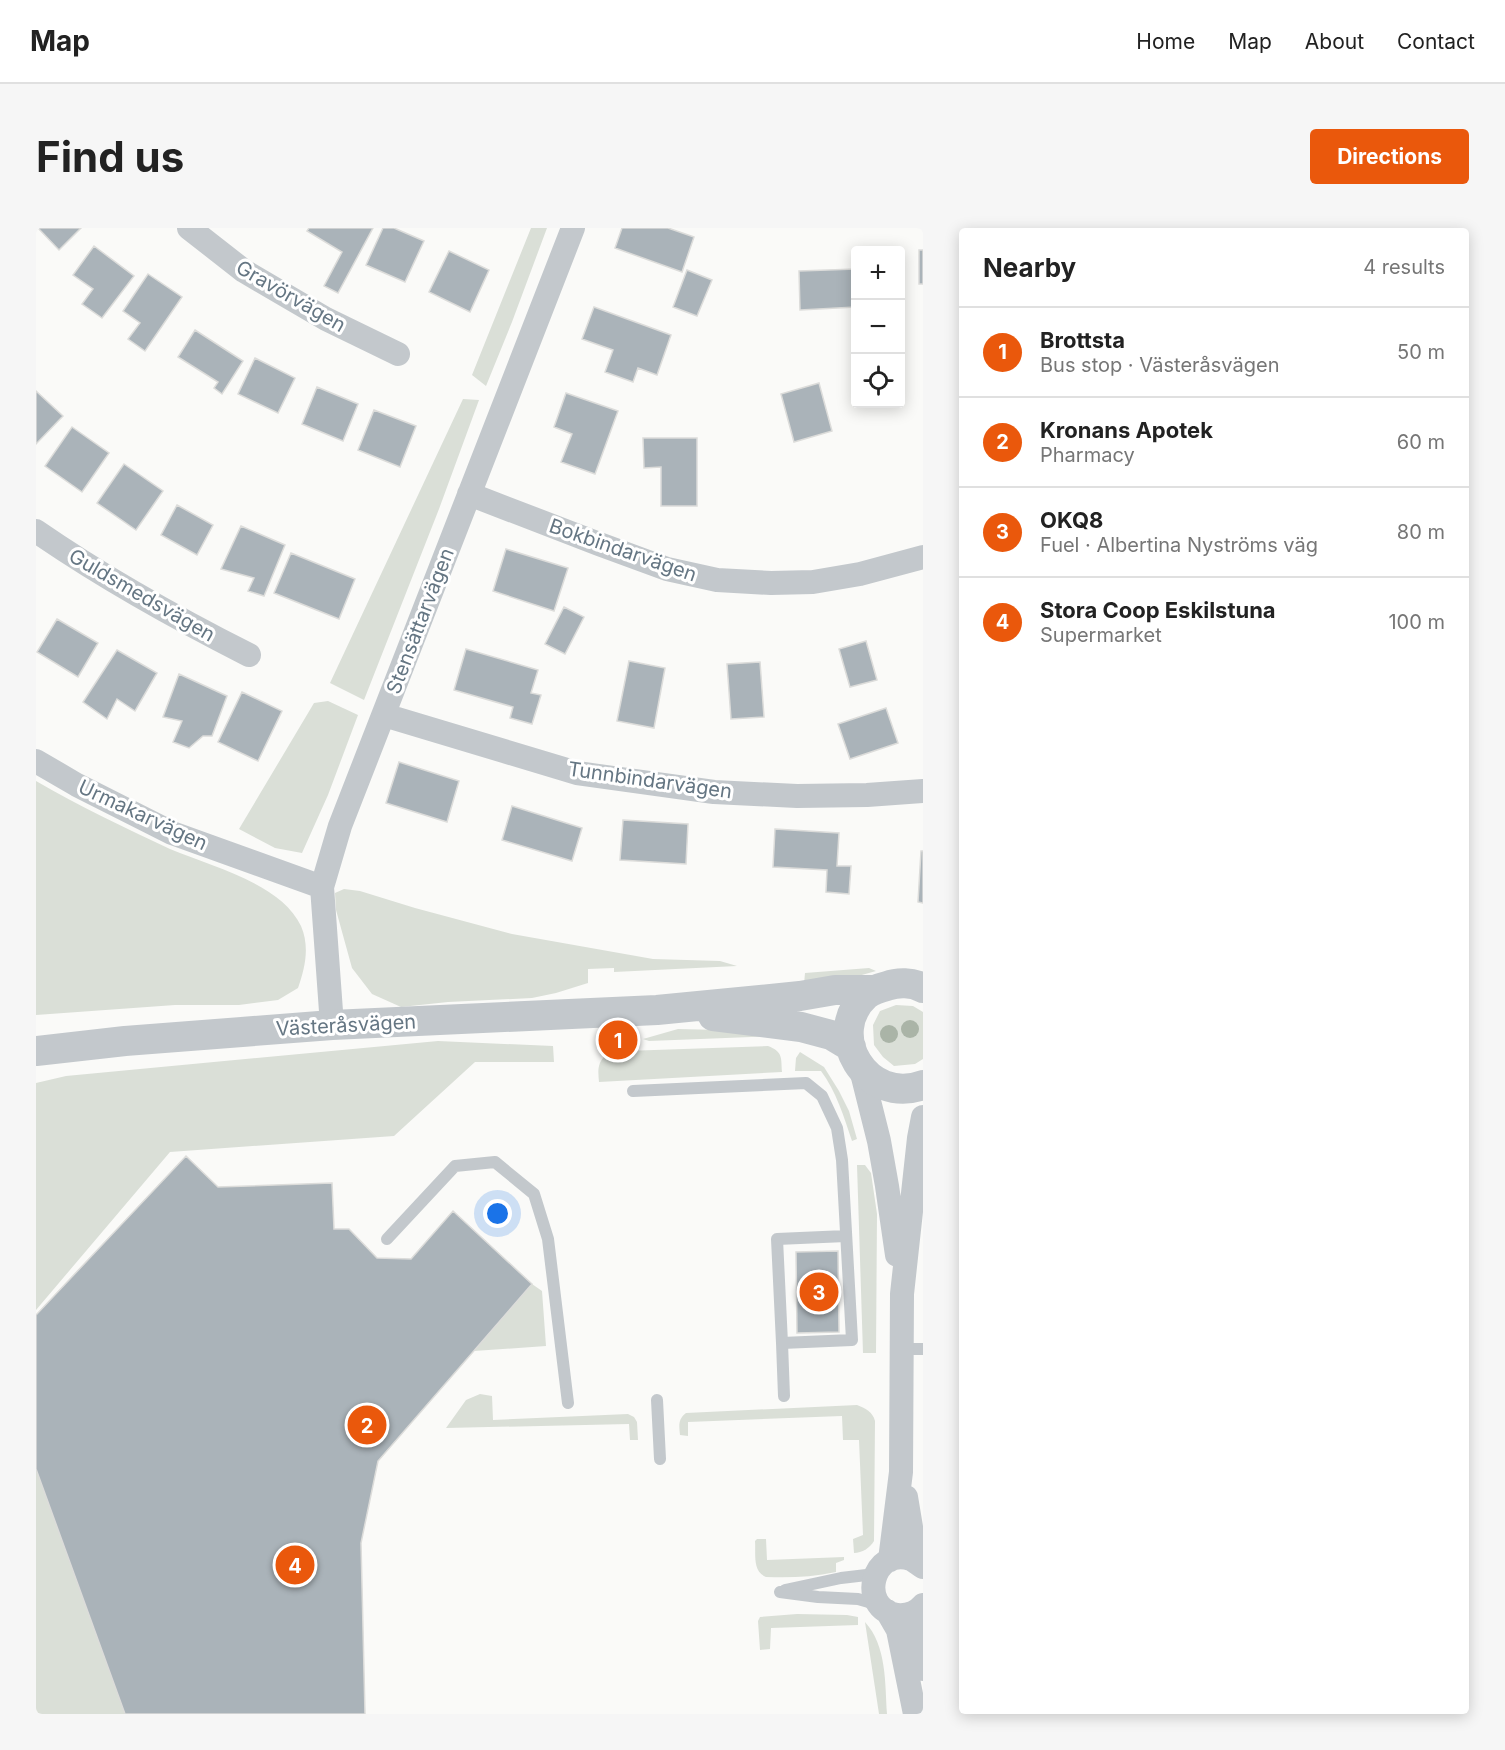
<!DOCTYPE html>
<html lang="en">
<head>
<meta charset="utf-8">
<style>
  body { margin:0; font-family:Inter,sans-serif; background:#f6f6f6; color:#222 }
  .controls { position:absolute; right:18px; top:18px; display:grid; overflow:hidden; border-radius:6px; box-shadow:0 3px 15px #0003 }
  .controls button { width:54px; height:54px; display:grid; place-items:center; padding:0; border:0; border-bottom:2px solid #e0e0e0; background:#fff; color:#222; font:30px sans-serif }
  .you { position:absolute; left:462px; top:986px; width:21px; height:21px; margin:-15px; border:4px solid #fff; border-radius:50%; background:#1a73e8; box-shadow:0 0 0 9px #1a73e833 }
  .badge { display:grid; place-items:center; width:39px; height:39px; border-radius:50%; background:#ea580c; color:#fff; font-size:20px; font-weight:700 }
  .pin { position:absolute; translate:-50% -50%; border:3px solid #fff; box-shadow:0 2px 6px #0006 }
  .list { margin:0; padding:0; list-style:none }
  h2 { display:flex; justify-content:space-between; align-items:center; height:78px; margin:0; padding:0 24px; font-size:26px }
  h2 small { font-size:20px; font-weight:400; color:#767676 }
  .list li { display:grid; grid-template-columns:39px 1fr auto; gap:18px; align-items:center; box-sizing:border-box; height:90px; padding:0 24px; border-top:2px solid #e0e0e0 }
  .list b { display:block; font-size:22px; white-space:nowrap }
  .list p { margin:0; font-size:20px; white-space:nowrap; color:#767676 }
  .list em { font-size:20px; font-style:normal; color:#767676 }
  .icon { flex:none; width:33px; height:33px; fill:none; stroke:currentColor; stroke-width:2; stroke-linecap:round; stroke-linejoin:round }
  .map { position:relative; flex:none; width:887px; height:1486px; overflow:hidden; border-radius:6px }
  header { display:flex; align-items:center; gap:36px; box-sizing:border-box; height:84px; padding:0 30px; background:#fff; border-bottom:2px solid #e0e0e0 }
  header strong { font-size:28px }
  nav { display:flex; gap:33px; margin-inline-start:auto; font-size:21px }
  .intro { display:flex; align-items:center; justify-content:space-between; box-sizing:border-box; height:144px; padding:0 36px }
  h1 { margin:0; font-size:42px }
  .button { padding:15px 27px; border-radius:6px; background:#ea580c; color:#fff; font-size:21px; font-weight:700 }
  main { display:flex; gap:36px; padding:0 36px }
  aside { flex:1; background:#fff; border-radius:6px; box-shadow:0 3px 15px #0003 }
  .map>svg:first-child { display:block }
  .green { fill:#dadfd7 }
  .building { fill:#aab3b9; stroke:#dcdcda; stroke-width:1.5 }
  .lines { fill:none; stroke-linecap:round; stroke-linejoin:round }
  .service { stroke:#c3c8cc; stroke-width:12 }
  .minor { stroke:#c3c8cc; stroke-width:24 }
  .tertiary { stroke:#c3c8cc; stroke-width:30 }
  .tree { fill:#aab4a7 }
  .labels { text-anchor:middle; dominant-baseline:central; stroke-width:6; stroke-linejoin:round; paint-order:stroke }
  .street-label { font-size:20px; fill:#657683; stroke:#fff }
</style>
</head>
<body>
<header>
<strong>Map</strong>
<nav><a>Home</a><a>Map</a><a>About</a><a>Contact</a></nav>
</header>
<div class="intro"><h1>Find us</h1><a class="button">Directions</a></div>
<main>
<div class="map">
<svg width="887" height="1486" viewBox="0 0 887 1486">
  <rect width="100%" height="100%" fill="#fafaf8"/>
  <!-- green -->
  <path class="green" d="M495 0H511L476 94 450 158 436 147Z
    M427 171 443 172 403 281 328 472 294 455Z
    M292 473 322 487 292 567 266 625 239 620 203 601 278 475Z
    M0 553C43 578 89 600 134 621 174 638 245 655 265 698 274 719 269 740 262 760L242 772 203 777H139L0 787Z
    M308 661 324 663 379 680 476 706 617 731 684 733 701 738 578 744V740L552 741V755L520 765 496 770 412 774 365 779 336 766 316 740 300 682 299 665Z
    M833 740 840 743 808 752 768 756 769 745Z
    M860 777 877 778 887 784V831L879 836 858 838 847 829 838 817 837 797 844 783Z
    M642 801 684 802 744 808 613 813 607 811Z
    M402 813 517 818 518 834H439L358 908 134 924 0 1082V855L30 848Z
    M732 818C747 824 745 829 746 844L563 854C562 843 561 835 570 827V832L589 831V823Z
    M764 824 788 839 803 863 813 883 821 911 816 913C808 889 800 863 785 843H759L760 830Z
    M821 937H829L835 945 841 986 840 1125H827Z
    M496 1056 506 1063 510 1118 438 1123Z
    M444 1166 456 1168 457 1192 592 1186 598 1189 601 1194 602 1212H594L593 1196 410 1200 430 1172Z
    M821 1177C829 1180 837 1184 839 1193L838 1313C834 1320 826 1325 818 1325L817 1311 827 1307 823 1212H807L806 1188 652 1194V1208L644 1207C643 1198 642 1191 650 1185Z
    M0 1241 89 1486H0Z
    M721 1311H730L731 1332 808 1329V1332L800 1335V1344C776 1349 754 1350 730 1349 716 1343 720 1326 719 1313Z
    M761 1386 811 1387 822 1389V1397L735 1400 734 1421 724 1422 722 1393 724 1389Z
    M829 1394C851 1418 849 1456 851 1486H843Z"/>
  <!-- building -->
  <path class="building" d="M2 0H45L23 22Z
    M273 0H337L302 65 288 58 306 24 271 3Z
    M347 0H358L388 13 369 54 330 37Z
    M586 0H632L658 9 646 44 579 20Z
    M58 18 98 48 66 90 46 76 57 61 37 47Z
    M883 22H887V56H883Z
    M413 23 453 42 434 84 393 64Z
    M820 41V79L764 82 763 43Z
    M651 42 676 52 661 88 637 79Z
    M112 46 146 69 109 123 92 111 104 95 87 83Z
    M558 79 635 107 621 147 602 140 597 154 569 144 577 122 546 111Z
    M159 102 207 133 186 166 178 160 182 154 142 129Z
    M219 130 259 150 242 185 202 166Z
    M783 155 796 203 758 214 745 166Z
    M281 159 322 176 307 213 266 196Z
    M0 163 27 188 0 216Z
    M530 165 582 183 559 246 525 234 536 206 518 199Z
    M338 182 380 198 364 239 322 222Z
    M36 199 73 225 46 264 9 238Z
    M607 210H661V278H625V239L608 240Z
    M88 236 127 263 100 302 61 275Z
    M141 277 177 297 161 327 125 307Z
    M205 298 249 317 228 368 212 363 218 350 185 341Z
    M470 321 532 340 518 383 457 363Z
    M255 325 319 351 303 391 238 365Z
    M528 379 548 389 529 426 509 416Z
    M21 391 62 415 42 449 1 424Z
    M830 413 841 452 814 459 803 421Z
    M430 421 502 442 495 465 505 467 496 496 474 490 477 479 418 462Z
    M81 422 121 445 99 483 81 471 71 491 47 474Z
    M593 433 629 440 618 500 581 493Z
    M724 434 728 489 695 491 691 436Z
    M143 446 191 468 176 508H167L153 520 137 514 146 493 127 489Z
    M206 464 246 483 222 533 182 514Z
    M850 480 862 515 814 531 802 496Z
    M363 534 423 553 411 594 350 575Z
    M476 578 546 600 536 633 466 612Z
    M587 592 652 596 650 636 584 632Z
    M739 601 803 605 801 638H815L813 666 790 664 791 642 737 639Z
    M885 623H887V675L882 674Z
    M150 928 182 959 296 955 298 1001H313L341 1030 375 1031 417 983 496 1056 342 1233 325 1315 329 1486H89L0 1241V1087Z
    M802 1023 803 1104 761 1105 760 1024Z"/>
  <g class="lines">
    <!-- service -->
    <path class="service" d="M597 863 770 855 786 868 801 900 806 932 816 1112 746 1115 748 1168
      M351 1011 419 938 459 934 498 966 512 1011 532 1175
      M746 1115 741 1011 810 1008
      M865 1121H887
      M621 1172 624 1231
      M749 1362 805 1350 839 1346
      M744 1364 782 1369 822 1371 843 1377"/>
    <!-- minor -->
    <path class="minor" d="M153 0 208 43 290 91 362 126
      M433 266 563 316 631 341 681 352 735 355 777 354 824 346 887 329
      M0 303C68 350 140 390 213 427
      M348 487 541 545 678 564 761 568 831 567 887 563
      M0 533 41 557 136 605 286 659
      M296 797 286 659 304 598 537 0
      M825 841 843 913 851 958 861 1027
      M870 1269 881 1335
      M854 1332 865 1244 866 1066 883 910 887 889
      M887 1339C883 1337 879 1333 875 1331 836 1318 821 1380 861 1387 871 1388 881 1384 887 1377
      M883 1382 882 1398 887 1441
      M851 1383 862 1402 879 1486"/>
    <!-- tertiary -->
    <path class="tertiary" d="M887 760C876 754 862 754 851 758 843 760 836 762 830 767 787 806 831 878 887 857
      M677 788 765 799 795 807 815 819
      M0 823 89 813 296 797 621 782 764 768 799 762H837"/>
  </g>
  <!-- trees -->
  <g class="tree">
    <circle cx="874" cy="801" r="9"/>
    <circle cx="853" cy="806" r="9"/>
  </g>
  <g class="labels">
    <!-- street labels -->
    <g class="street-label">
      <text transform="translate(255 68) rotate(30)">Gravörvägen</text>
      <text transform="translate(587 322) rotate(19)">Bokbindarvägen</text>
      <text transform="translate(106 367) rotate(30)">Guldsmedsvägen</text>
      <text transform="translate(384 393) rotate(-69)">Stensättarvägen</text>
      <text transform="translate(614 552) rotate(8)">Tunnbindarvägen</text>
      <text transform="translate(107 587) rotate(25)">Urmakarvägen</text>
      <text transform="translate(310 797) rotate(-3)">Västeråsvägen</text>
    </g>
  </g>
</svg>
<div class="controls">
<button>+</button>
<button>−</button>
<button><svg class="icon" aria-label="locate" viewBox="0 0 24 24"><circle cx="12" cy="12" r="6"/><path d="M12 2v4M12 18v4M2 12h4M18 12h4"/></svg></button>
</div>
<div class="you"></div>
<div class="pin badge" style="left:582px;top:812px">1</div>
<div class="pin badge" style="left:331px;top:1197px">2</div>
<div class="pin badge" style="left:783px;top:1064px">3</div>
<div class="pin badge" style="left:259px;top:1337px">4</div>
</div>
<aside>
<h2>Nearby<small>4 results</small></h2>
<ul class="list">
<li><span class="badge">1</span><div><b>Brottsta</b><p>Bus stop · Västeråsvägen</p></div><em>50 m</em></li>
<li><span class="badge">2</span><div><b>Kronans Apotek</b><p>Pharmacy</p></div><em>60 m</em></li>
<li><span class="badge">3</span><div><b>OKQ8</b><p>Fuel · Albertina Nyströms väg</p></div><em>80 m</em></li>
<li><span class="badge">4</span><div><b>Stora Coop Eskilstuna</b><p>Supermarket</p></div><em>100 m</em></li>
</ul>
</aside>
</main>
</body>
</html>
